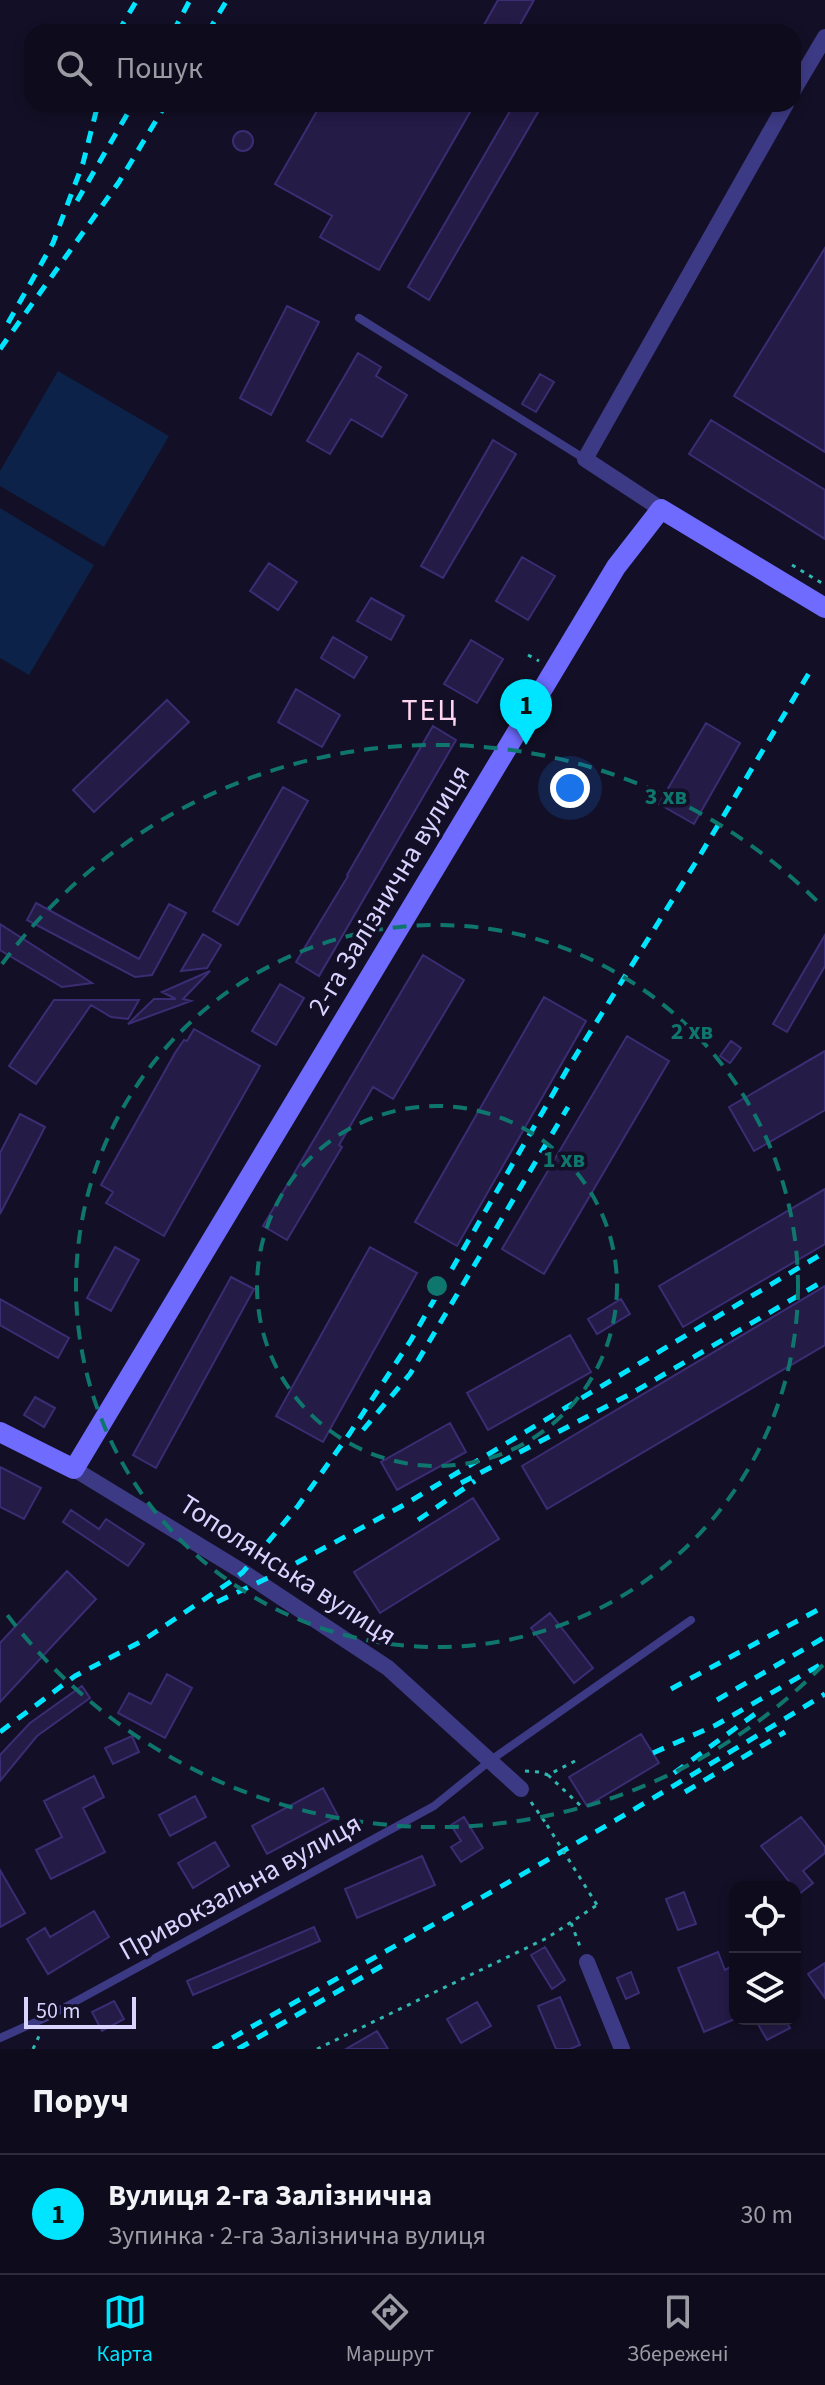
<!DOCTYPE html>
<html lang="uk">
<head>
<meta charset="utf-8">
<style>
  body { margin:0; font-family:"Source Sans 3",sans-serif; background:#1c1929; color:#f1f3f6 }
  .controls { position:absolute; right:24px; bottom:24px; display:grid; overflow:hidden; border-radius:16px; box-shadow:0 4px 12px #0003 }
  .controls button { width:72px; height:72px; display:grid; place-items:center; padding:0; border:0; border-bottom:2px solid #2e2b3b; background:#0e0b1c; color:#f1f3f6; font:40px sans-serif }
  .scale { position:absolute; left:24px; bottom:20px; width:112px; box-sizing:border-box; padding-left:8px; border:4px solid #d9d4ff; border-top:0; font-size:22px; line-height:28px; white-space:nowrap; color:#d9d4ff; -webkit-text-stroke:6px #130f26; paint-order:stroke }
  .you { position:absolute; left:570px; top:788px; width:28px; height:28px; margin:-20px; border:6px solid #fff; border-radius:50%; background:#1a73e8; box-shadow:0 0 0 12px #1a73e833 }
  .badge { display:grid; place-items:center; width:52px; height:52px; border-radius:50%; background:#00e5ff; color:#111; font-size:26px; font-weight:700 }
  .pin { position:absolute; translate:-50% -66px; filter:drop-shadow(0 2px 4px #0008) }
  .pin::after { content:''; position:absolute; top:42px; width:28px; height:24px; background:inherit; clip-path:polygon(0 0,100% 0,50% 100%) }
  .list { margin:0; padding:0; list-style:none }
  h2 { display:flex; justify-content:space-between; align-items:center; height:104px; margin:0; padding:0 32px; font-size:34px }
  h2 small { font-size:26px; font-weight:400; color:#9b9ba3 }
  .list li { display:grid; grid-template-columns:52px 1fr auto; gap:24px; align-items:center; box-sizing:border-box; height:120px; padding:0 32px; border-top:2px solid #2e2b3b }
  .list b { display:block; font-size:30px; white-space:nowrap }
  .list p { margin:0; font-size:26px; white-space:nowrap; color:#9b9ba3 }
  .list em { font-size:26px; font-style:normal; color:#9b9ba3 }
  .icon { flex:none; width:44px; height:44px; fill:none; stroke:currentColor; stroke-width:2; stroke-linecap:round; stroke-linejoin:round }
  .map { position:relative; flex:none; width:825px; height:2049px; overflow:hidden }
  .search { position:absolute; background:#0e0b1c; box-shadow:0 4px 12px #0003; left:24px; right:24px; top:24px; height:88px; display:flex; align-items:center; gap:20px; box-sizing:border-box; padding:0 28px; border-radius:24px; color:#9b9ba3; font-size:30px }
  .sheet { height:224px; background:#0e0b1c }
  nav { display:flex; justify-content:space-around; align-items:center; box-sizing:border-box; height:112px; border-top:2px solid #2e2b3b; background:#0e0b1c; font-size:22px; color:#9b9ba3 }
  nav a { display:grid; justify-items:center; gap:4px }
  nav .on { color:#00e5ff }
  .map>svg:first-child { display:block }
  .water { fill:#0c2248 }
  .building { fill:#241b47; stroke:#3b2d73; stroke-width:2 }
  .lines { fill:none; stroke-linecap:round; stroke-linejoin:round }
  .path { stroke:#2fb8b0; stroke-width:3; stroke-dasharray:4 6; stroke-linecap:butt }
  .lane { stroke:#3d3a85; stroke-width:8 }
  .street { stroke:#3d3a85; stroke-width:16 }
  .secondary { stroke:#6f6bff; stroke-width:20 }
  .rail { stroke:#00e5ff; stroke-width:5; stroke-dasharray:12 10; stroke-linecap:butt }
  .path-bridge { stroke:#2fb8b0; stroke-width:3; stroke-dasharray:4 6; stroke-linecap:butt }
  .ring { fill:none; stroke:#0f766e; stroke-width:4; stroke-dasharray:14 10 }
  .labels { text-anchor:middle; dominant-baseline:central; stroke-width:7; stroke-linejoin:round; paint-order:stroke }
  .street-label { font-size:28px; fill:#d9d4ff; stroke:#130f26 }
  .neighbourhood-label { font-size:30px; letter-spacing:2px; fill:#ffd6f0; stroke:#130f26 }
  .centre { fill:#0f766e; stroke:#130f26; stroke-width:4 }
  .ring-label { font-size:24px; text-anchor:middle; font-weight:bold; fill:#0f766e; stroke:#130f26; stroke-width:7; stroke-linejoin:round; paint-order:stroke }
</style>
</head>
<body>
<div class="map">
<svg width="825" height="2049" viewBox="0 0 825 2049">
  <rect width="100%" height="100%" fill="#130f26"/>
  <!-- water -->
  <path class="water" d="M58 371 169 436 104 547 0 486V471Z
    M0 508 94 565 29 675 0 658Z"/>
  <!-- building -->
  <path class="building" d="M498 0H534L516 32H480Z
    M321 104H456L470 112 379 270 320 237 332 216 275 184Z
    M514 104H524L538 112 429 300 408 287Z
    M233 141a10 10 0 1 1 20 0a10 10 0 1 1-20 0Z
    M825 248V452L734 396Z
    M287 306 319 322 271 415 240 398Z
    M358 353 381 367 376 376 407 395 382 437 351 419 330 454 307 441Z
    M540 374 554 382 536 412 522 404Z
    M711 420 825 490V539L689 454Z
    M493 440 516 454 443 578 421 566Z
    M522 557 555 576 528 620 496 601Z
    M269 563 297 582 278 610 250 591Z
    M371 598 404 616 391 640 357 621Z
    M333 637 367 657 354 678 321 658Z
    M471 640 503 659 477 703 444 684Z
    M296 689 340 715 322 747 278 722Z
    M167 700 189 722 94 812 73 790Z
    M706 723 740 743 694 824 659 804Z
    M433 726 456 740 319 976 296 962 348 876 347 875Z
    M283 787 308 801 238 925 213 911Z
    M36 903 139 959 169 904 186 913 152 975 135 977 27 920Z
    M0 924 92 983 62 987 0 950Z
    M203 934 221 945 207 968 181 971Z
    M825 935V966L787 1032 773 1024Z
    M423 955 464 980 393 1099 373 1087 339 1145 342 1147 287 1240 263 1226Z
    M210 971 183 999 191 1001 128 1024 154 999H176L162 992Z
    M280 984 304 998 276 1045 252 1031Z
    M544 997 586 1021 457 1246 415 1222Z
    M54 1000H139L128 1019 111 1017 91 1005 36 1084 9 1066Z
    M194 1029 260 1066 164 1236 106 1203 113 1192 101 1185 175 1053 184 1040 187 1041Z
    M627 1036 669 1061 544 1274 502 1249Z
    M731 1041 741 1048 730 1063 720 1056Z
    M825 1051V1110L754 1151 729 1107Z
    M20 1114 45 1127 0 1214V1153Z
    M825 1189V1244L683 1327 659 1286Z
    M115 1247 139 1260 111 1311 87 1298Z
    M370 1247 417 1273 323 1442 276 1416Z
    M231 1277 254 1289 156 1468 133 1455Z
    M825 1286V1345L547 1509 522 1466Z
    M0 1299 69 1338 58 1358 0 1325Z
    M621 1299 630 1314 597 1334 588 1319Z
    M570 1335 591 1372 488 1430 467 1393Z
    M35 1397 55 1408 44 1427 24 1415Z
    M450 1423 466 1452 397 1490 381 1462Z
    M0 1467 41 1488 24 1519 0 1507Z
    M473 1498 499 1539 380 1613 354 1572Z
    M71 1510 99 1529 106 1519 144 1544 128 1566 63 1522Z
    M67 1571 96 1599 0 1702V1643Z
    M550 1613 593 1668 574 1683 531 1628Z
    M167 1674 192 1688 165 1738 118 1713 129 1693 151 1704Z
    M82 1686 90 1698 37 1736 0 1781V1755L30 1723Z
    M641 1734 659 1763 587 1806 569 1777Z
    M132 1736 139 1752 113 1764 105 1748Z
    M94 1776 104 1797 83 1808 105 1852 51 1879 36 1850 62 1837 44 1801Z
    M323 1788 338 1816 267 1854 252 1826Z
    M195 1796 206 1817 170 1836 159 1815Z
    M464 1817 483 1848 461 1862 451 1847 461 1841 451 1825Z
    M801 1817 825 1847V1853L803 1871 813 1883 799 1894 761 1846Z
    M215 1842 229 1866 193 1888 178 1863Z
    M422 1856 435 1885 357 1918 345 1889Z
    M0 1870 25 1913 0 1927Z
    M684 1892 696 1924 678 1930 666 1899Z
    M94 1911 109 1937 48 1974 27 1939 45 1928 50 1937Z
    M314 1927 320 1941 193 1995 187 1981Z
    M545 1947 565 1980 552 1989 531 1955Z
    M718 1952 725 1970 735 1964V2019L704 2032 678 1968Z
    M825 1963V1998L808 1974Z
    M631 1972 639 1993 626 1999 617 1978Z
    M560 1997 580 2045 570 2049H556L538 2006Z
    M114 2001 124 2019 102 2031 92 2012Z
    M477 2002 491 2026 461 2043 447 2019Z
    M755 2019H785L790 2028 767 2040Z
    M377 2031 388 2049H346Z"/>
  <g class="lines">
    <!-- path -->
    <path class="path" d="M792 565 825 585
      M528 655 539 661
      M525 1771 540 1772 548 1775 575 1761
      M548 1775 583 1808
      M531 1802 547 1825
      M571 1923 581 1949
      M33 2049 40 2034
      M317 2049 547 1938 597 1905"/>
    <!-- lane -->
    <path class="lane" d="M359 318 585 459
      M0 2038 47 2017 434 1806 491 1760 691 1620"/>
    <!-- street -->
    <path class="street" d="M793 91 825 37
      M661 509 585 459 786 104
      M74 1469 243 1572 388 1668 521 1789
      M587 1962 622 2049"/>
    <!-- secondary -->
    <path class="secondary" d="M0 1432 74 1469 616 567 661 509 825 608"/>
    <!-- rail -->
    <path class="rail" d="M118 32 137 0
      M173 32 190 0
      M208 32 227 0
      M77 201 133 104
      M8 323 53 243 83 163 98 104
      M0 349 119 182 166 104
      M363 1430 410 1374 568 1107
      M461 1483 634 1392 825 1280
      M418 1520 475 1481
      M217 1602 276 1574 402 1506 825 1252
      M671 1689 825 1606
      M717 1700 825 1637
      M0 1732 75 1676 142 1641 233 1580 243 1572 298 1506 350 1433 411 1340 568 1068 699 857 812 668
      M653 1753 716 1725 825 1662
      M674 1773 755 1714
      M685 1792 785 1732
      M213 2049C282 2009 351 1971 420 1932 557 1856 692 1776 825 1694
      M238 2049 387 1963"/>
    <!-- path-bridge -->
    <path class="path-bridge" d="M547 1825 597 1905"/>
  </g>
  <!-- distance rings -->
  <g class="ring">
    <circle cx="437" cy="1286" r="180"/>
    <circle cx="437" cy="1286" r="361"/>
    <path d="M823 1665A541 541 0 0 1 2 1608M2 964A541 541 0 0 1 823 907"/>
  </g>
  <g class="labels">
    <!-- street labels -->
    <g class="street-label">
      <text transform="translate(389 890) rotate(-59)">2-га Залізнична вулиця</text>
      <text transform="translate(288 1570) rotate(33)">Тополянська вулиця</text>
      <text transform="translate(240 1887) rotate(-29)">Привокзальна вулиця</text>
    </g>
    <!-- neighbourhood labels -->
    <g class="neighbourhood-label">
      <text x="430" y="710">ТЕЦ</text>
    </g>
  </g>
  <circle cx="437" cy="1286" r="12" class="centre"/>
  <g class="ring-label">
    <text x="666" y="804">3 хв</text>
    <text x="692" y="1039">2 хв</text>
    <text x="564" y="1167">1 хв</text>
  </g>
</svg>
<div class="controls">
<button><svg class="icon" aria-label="locate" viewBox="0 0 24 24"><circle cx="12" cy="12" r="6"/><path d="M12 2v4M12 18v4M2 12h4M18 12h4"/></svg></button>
<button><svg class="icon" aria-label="layers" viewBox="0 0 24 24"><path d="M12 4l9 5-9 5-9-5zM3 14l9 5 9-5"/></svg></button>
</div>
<div class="scale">50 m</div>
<div class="you"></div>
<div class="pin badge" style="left:526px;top:745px">1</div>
<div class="search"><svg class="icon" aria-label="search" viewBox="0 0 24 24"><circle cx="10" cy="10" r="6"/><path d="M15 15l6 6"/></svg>Пошук</div>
</div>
<section class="sheet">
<h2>Поруч<small></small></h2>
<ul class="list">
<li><span class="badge">1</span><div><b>Вулиця 2-га Залізнична</b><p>Зупинка · 2-га Залізнична вулиця</p></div><em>30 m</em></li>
</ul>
</section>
<nav>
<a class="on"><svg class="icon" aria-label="map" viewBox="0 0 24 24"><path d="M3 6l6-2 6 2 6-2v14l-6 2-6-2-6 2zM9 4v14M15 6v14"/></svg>Карта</a>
<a><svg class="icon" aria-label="directions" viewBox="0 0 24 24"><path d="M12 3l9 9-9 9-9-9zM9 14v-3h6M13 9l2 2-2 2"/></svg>Маршрут</a>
<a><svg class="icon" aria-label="saved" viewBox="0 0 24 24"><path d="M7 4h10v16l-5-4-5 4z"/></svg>Збережені</a>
</nav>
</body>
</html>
